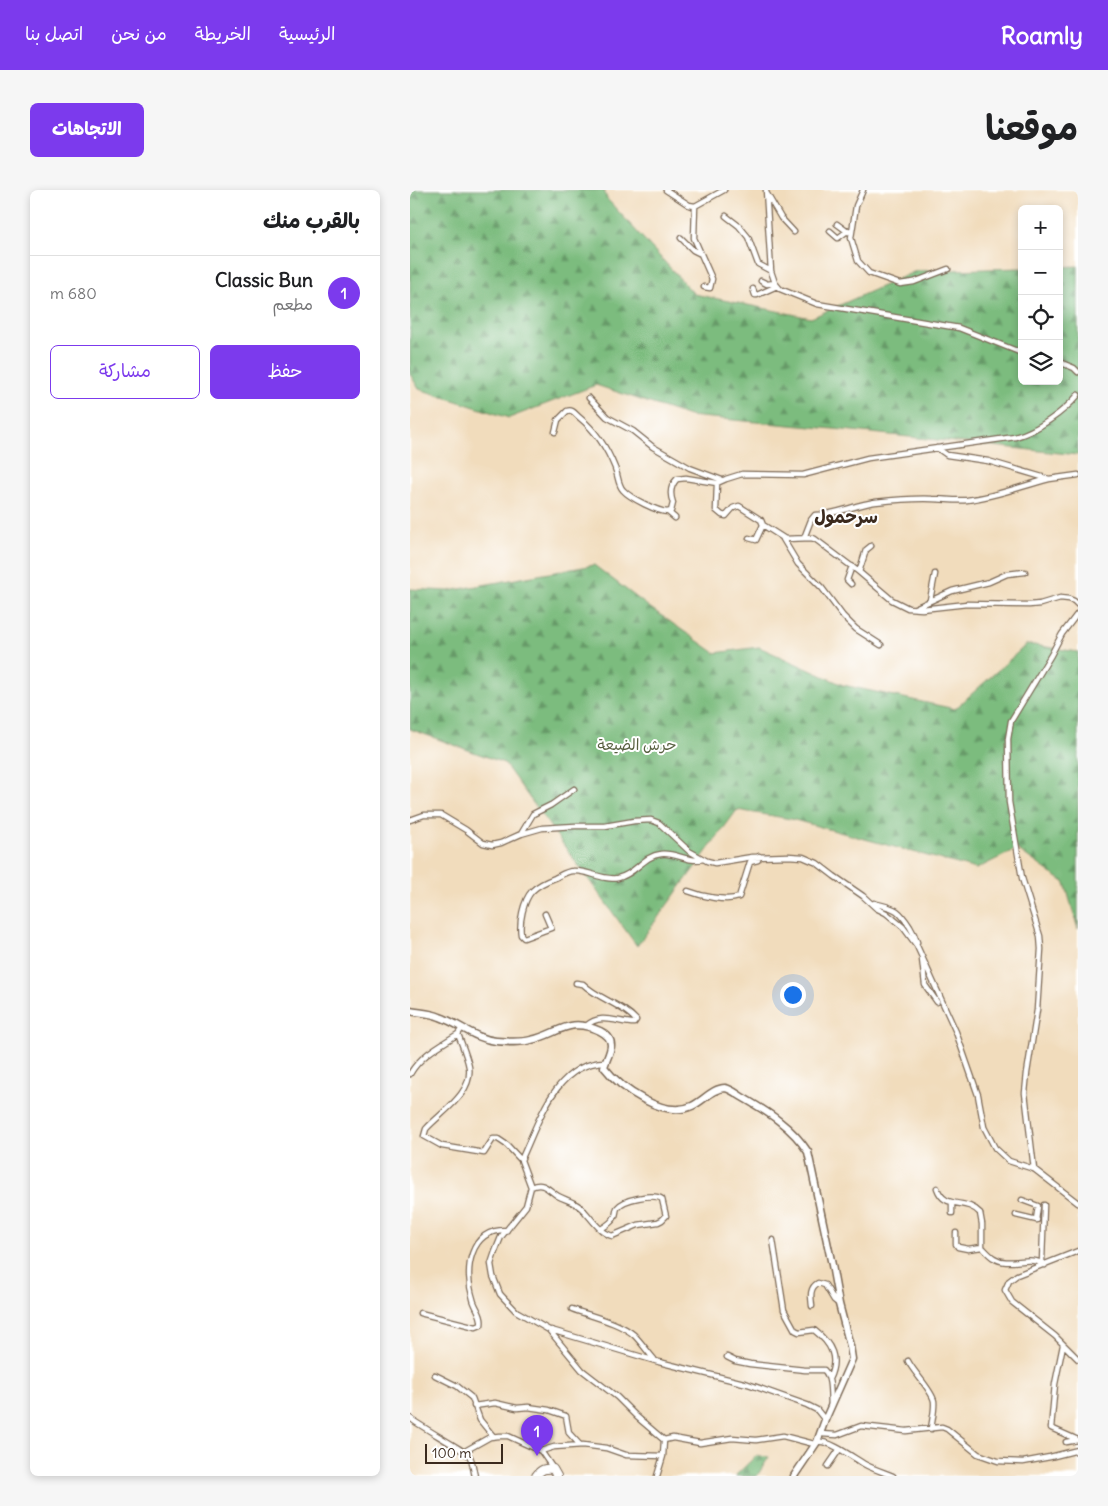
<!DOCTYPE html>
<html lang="ar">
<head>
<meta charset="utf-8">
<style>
  body { margin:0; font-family:Delius,"Playpen Sans Arabic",sans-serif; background:#f6f6f6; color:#202124; direction:rtl }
  .controls { position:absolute; right:15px; top:15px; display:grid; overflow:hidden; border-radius:8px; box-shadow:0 2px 8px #0003 }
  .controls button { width:45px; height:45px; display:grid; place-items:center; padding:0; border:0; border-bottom:1px solid #e0e0e0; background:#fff; color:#202124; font:25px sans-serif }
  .scale { position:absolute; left:15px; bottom:12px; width:78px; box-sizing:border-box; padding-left:5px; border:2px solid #3b2a1e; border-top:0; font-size:14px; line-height:18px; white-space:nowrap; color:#3b2a1e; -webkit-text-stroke:4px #fff; paint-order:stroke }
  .you { position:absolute; left:382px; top:804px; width:18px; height:18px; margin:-12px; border:4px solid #fff; border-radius:50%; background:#1a73e8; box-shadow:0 0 0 8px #1a73e833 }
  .badge { display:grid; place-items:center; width:32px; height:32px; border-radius:50%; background:#7c3aed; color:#fff; font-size:16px; font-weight:700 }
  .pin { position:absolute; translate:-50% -41px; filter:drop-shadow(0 1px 2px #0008) }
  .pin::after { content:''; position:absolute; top:26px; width:18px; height:15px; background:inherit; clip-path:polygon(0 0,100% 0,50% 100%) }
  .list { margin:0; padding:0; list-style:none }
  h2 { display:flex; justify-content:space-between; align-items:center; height:65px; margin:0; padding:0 20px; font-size:21px }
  h2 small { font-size:16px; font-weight:400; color:#757577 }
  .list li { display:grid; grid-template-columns:32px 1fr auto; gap:15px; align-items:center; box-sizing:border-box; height:75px; padding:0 20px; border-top:1px solid #e0e0e0 }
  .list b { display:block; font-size:19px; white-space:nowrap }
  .list p { margin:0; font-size:16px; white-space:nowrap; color:#757577 }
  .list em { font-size:16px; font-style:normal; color:#757577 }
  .actions { display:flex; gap:10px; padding:15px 20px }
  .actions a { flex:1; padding:11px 0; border:1px solid #7c3aed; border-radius:8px; text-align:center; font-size:18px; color:#7c3aed }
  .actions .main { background:#7c3aed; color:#fff }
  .icon { flex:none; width:28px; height:28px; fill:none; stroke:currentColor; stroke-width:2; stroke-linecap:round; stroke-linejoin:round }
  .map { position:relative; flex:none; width:668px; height:1286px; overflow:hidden; direction:ltr; border-radius:8px }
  header { display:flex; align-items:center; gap:30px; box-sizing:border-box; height:70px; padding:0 25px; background:#7c3aed; color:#fff }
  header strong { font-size:24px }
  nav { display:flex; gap:28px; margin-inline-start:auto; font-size:18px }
  .intro { display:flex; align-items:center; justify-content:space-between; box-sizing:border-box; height:120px; padding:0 30px }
  h1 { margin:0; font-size:35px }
  .button { padding:12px 22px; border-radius:8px; background:#7c3aed; color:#fff; font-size:18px; font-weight:700 }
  main { display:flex; gap:30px; padding:0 30px }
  aside { flex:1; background:#fff; border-radius:8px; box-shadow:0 2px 8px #0003 }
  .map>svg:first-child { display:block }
  .forest { fill:url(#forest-firs); stroke:#5b734e }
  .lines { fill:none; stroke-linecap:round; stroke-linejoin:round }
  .street-casing { stroke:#7b6855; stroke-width:7 }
  .secondary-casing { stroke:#7b6855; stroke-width:9 }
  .primary-casing { stroke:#7b6855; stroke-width:10 }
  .street { stroke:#fff; stroke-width:4.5 }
  .secondary { stroke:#fff; stroke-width:6 }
  .primary { stroke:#fff; stroke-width:8 }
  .labels { text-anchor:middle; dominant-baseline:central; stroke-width:4; stroke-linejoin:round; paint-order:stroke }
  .park-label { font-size:15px; fill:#586041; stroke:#fff }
  .quarter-label { font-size:18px; font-weight:bold; fill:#3b2a1e; stroke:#fff }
</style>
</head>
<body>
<header>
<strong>Roamly</strong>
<nav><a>الرئيسية</a><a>الخريطة</a><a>من نحن</a><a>اتصل بنا</a></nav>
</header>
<div class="intro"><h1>موقعنا</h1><a class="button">الاتجاهات</a></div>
<main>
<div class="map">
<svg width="668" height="1286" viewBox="0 0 668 1286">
  <defs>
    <pattern id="forest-firs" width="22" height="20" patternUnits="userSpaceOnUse" patternTransform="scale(1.25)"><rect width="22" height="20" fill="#7bbc7e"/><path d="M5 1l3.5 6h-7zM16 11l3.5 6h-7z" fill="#669967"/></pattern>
  </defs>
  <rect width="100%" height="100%" fill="#fff"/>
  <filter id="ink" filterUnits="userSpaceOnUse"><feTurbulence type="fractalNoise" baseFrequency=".02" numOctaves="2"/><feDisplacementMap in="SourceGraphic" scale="10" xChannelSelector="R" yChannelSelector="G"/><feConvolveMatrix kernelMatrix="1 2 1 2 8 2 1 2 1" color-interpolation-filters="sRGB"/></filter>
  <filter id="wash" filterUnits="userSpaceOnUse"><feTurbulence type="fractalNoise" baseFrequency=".0096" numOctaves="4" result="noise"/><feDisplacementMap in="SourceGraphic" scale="20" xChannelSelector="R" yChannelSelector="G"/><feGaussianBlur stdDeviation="1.12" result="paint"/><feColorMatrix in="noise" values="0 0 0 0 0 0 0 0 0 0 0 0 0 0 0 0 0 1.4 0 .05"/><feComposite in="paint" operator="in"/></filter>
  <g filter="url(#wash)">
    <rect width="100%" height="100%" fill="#f1dcbc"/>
    <!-- forest -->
    <path class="forest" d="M0 0H194L197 9 284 104 401 128 506 81 612 78V191H649V77L668 76V265L424 239 279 226 186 195 99 228 9 199 0 184Z
      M184 375 239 417 305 463 349 457 433 495 545 519 617 454 668 462V739L655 693 607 659 566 679 381 629 327 620 227 756 94 573 0 539V399L39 401Z
      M346 1266 359 1267 347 1286H325Z"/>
  </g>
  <g filter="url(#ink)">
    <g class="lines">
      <!-- street casing -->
      <g class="street-casing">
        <path id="street" d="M256 0 279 15 285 16
          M356 0 361 81 365 93 370 99 407 114 549 138 612 163
          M453 0 446 16 441 48 448 71 459 83 490 94 504 92 538 79
          M357 4 371 28 384 42
          M316 26 329 36 338 47 348 74 361 81
          M427 34 438 42
          M420 41 428 48 436 42 441 40
          M271 48 283 60 289 63
          M351 91 357 94 365 93
          M294 97 300 98 302 89 284 48 285 16 314 0
          M343 99 345 105H347L367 96
          M649 172 664 178 668 182
          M668 205C654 222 627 241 605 247L458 268 393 285 332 284 316 289 307 293 306 320 312 325 316 326 323 318 329 316 351 330 353 335 375 349 401 348 405 349 449 382 482 410 498 418 512 419 557 414 619 415 630 414 650 408 659 409 664 411 668 415
          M179 208 197 227 223 241 243 257 280 278 312 290
          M145 242 148 230 157 221C163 219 165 224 170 228 186 241 197 258 205 278 208 285 208 295 213 300 220 308 248 322 258 322L261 321 263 313C260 305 260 296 267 289L276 288 307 293
          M527 258 537 265 578 271 639 289 668 285
          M258 322 265 328
          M339 348 346 350 353 335
          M394 348 401 330 405 325C425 325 444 315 465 312 484 310 503 308 522 309 534 309 545 311 557 310 585 307 612 296 639 289
          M373 349 388 374 412 398 433 426 446 439 471 455
          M449 382 456 360 461 356
          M441 394 437 390 442 376
          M520 410 525 384
          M505 418 542 401 579 392 597 384 615 382
          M0 630 14 625H31L56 640 73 653 82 655 91 653 111 644 132 638 165 636H195L224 631 241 630 249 633 279 661 297 671 305 673 342 667 378 666 393 667 407 673 424 686 453 706 466 718 476 723 493 737 507 756 546 842 568 905 574 937 585 958 599 971 624 979 668 1013
          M111 644 123 624 141 615 164 599
          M278 701C291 706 316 712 329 707L340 672 348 670 349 666
          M464 713C485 719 487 717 500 737 503 742 505 746 507 752
          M135 724 141 738 114 748 111 745C109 733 113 711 122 701 128 695 137 691 145 688 151 685 157 681 163 681 179 680 192 691 208 688 226 684 233 666 251 664 265 662 279 673 293 669
          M512 769 515 795 527 812
          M166 793 173 794C188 809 212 814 226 830L224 833C208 833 191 822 176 836
          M52 838 48 844C52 855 57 866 59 877 63 904 31 922 16 939L14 946 32 956 74 963 83 949H88L97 955 111 970 121 997 116 1016 91 1047 85 1062 81 1074 83 1086 90 1104 106 1121 139 1140 172 1180 207 1207 227 1227 254 1250
          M0 884C11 865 29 856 48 844
          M111 970C129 932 145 873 195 872
          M624 979 615 903 617 883 627 820 631 759 630 746 612 688 599 612 598 549 601 531 641 465 652 444 668 423
          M121 997C134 991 138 1000 148 1006 155 1010 163 1011 170 1017 180 1025 188 1042 202 1046L228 1035 248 1032 252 1030 256 1026 252 1009C244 1003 213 1009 207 1018 206 1020 206 1024 205 1026 203 1032 196 1036 191 1039
          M527 998C535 1021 555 1007 570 1023L572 1034V1057C576 1061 580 1066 584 1068 599 1078 620 1064 635 1075
          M612 1010 628 1016 626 1030
          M542 1013V1023
          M606 1025 627 1030
          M546 1043V1054L548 1057 558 1059 572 1057
          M363 1050 374 1120 385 1140 389 1142 404 1140C422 1154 429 1168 419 1189
          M668 1061 607 1085 599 1091 595 1100 602 1112 645 1146 668 1169
          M632 1072 634 1015
          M402 1116C401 1107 399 1098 408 1093L415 1095 424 1110 429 1114
          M162 1119C180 1126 209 1132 224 1145 231 1152 237 1161 244 1169
          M10 1123 66 1137 71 1135C73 1125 65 1118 63 1109 54 1080 59 1039 97 1040
          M141 1140 249 1172 338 1194 397 1215 407 1220 415 1230
          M653 1155 645 1194 641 1238 668 1250
          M317 1167 325 1171 340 1174 395 1180H414C422 1188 420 1205 421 1216
          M498 1171C504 1183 522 1200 524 1211 525 1220 522 1230 521 1239
          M25 1185 47 1196 62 1208 70 1230 83 1246
          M64 1216 85 1213 107 1218 118 1217 139 1220 156 1226 159 1243 170 1255
          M0 1228C9 1236 58 1262 60 1267 63 1272 63 1280 65 1286
          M411 1244 427 1245 451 1236 496 1241 532 1237 537 1239 568 1264 588 1271 613 1272 640 1267 668 1260
          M254 1250 263 1248 290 1253 322 1248 346 1250 373 1246 404 1254
          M407 1252C420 1250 442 1267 454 1274 463 1279 473 1282 483 1286
          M656 1252 668 1250
          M55 1261 80 1247 89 1246H98L131 1261 144 1257 173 1255 196 1258 216 1265 253 1266
          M131 1261 144 1280
          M418 1276 429 1260
          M247 1286 253 1266 254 1250"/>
      </g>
      <!-- secondary casing -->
      <g class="secondary-casing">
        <path id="secondary" d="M0 821C10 823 21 823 30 827 50 834 65 849 86 851 98 852 110 853 121 850 149 844 158 826 190 841 196 844 201 848 201 855 201 862 196 870 194 877 211 899 254 929 282 916 293 911 303 898 315 898 321 899 327 904 332 907 358 922 382 937 398 962L422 1075 429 1114 440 1156 442 1169 415 1230 407 1252 384 1286"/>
      </g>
      <!-- primary casing -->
      <g class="primary-casing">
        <path id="primary" d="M126 1286C131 1279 135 1278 143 1279L147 1286"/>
      </g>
      <!-- street -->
      <use href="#street" class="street"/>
      <!-- secondary -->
      <use href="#secondary" class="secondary"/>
      <!-- primary -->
      <use href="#primary" class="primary"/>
    </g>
  </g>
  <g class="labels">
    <!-- park labels -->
    <g class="park-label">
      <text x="227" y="554">حرش الضيعة</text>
    </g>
    <!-- quarter labels -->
    <g class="quarter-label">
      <text x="436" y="326">سرحمول</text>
    </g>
  </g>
</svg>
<div class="controls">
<button>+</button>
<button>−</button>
<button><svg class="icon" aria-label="locate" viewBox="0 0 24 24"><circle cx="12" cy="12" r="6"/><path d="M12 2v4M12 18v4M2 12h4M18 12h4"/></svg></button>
<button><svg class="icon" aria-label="layers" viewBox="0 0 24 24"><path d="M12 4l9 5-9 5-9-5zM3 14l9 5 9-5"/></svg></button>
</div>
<div class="scale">100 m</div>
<div class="you"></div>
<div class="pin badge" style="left:127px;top:1266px">1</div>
</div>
<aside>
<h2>بالقرب منك<small></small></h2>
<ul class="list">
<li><span class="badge">1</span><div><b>Classic Bun</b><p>مطعم</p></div><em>680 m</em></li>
</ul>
<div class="actions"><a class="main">حفظ</a><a>مشاركة</a></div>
</aside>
</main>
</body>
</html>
